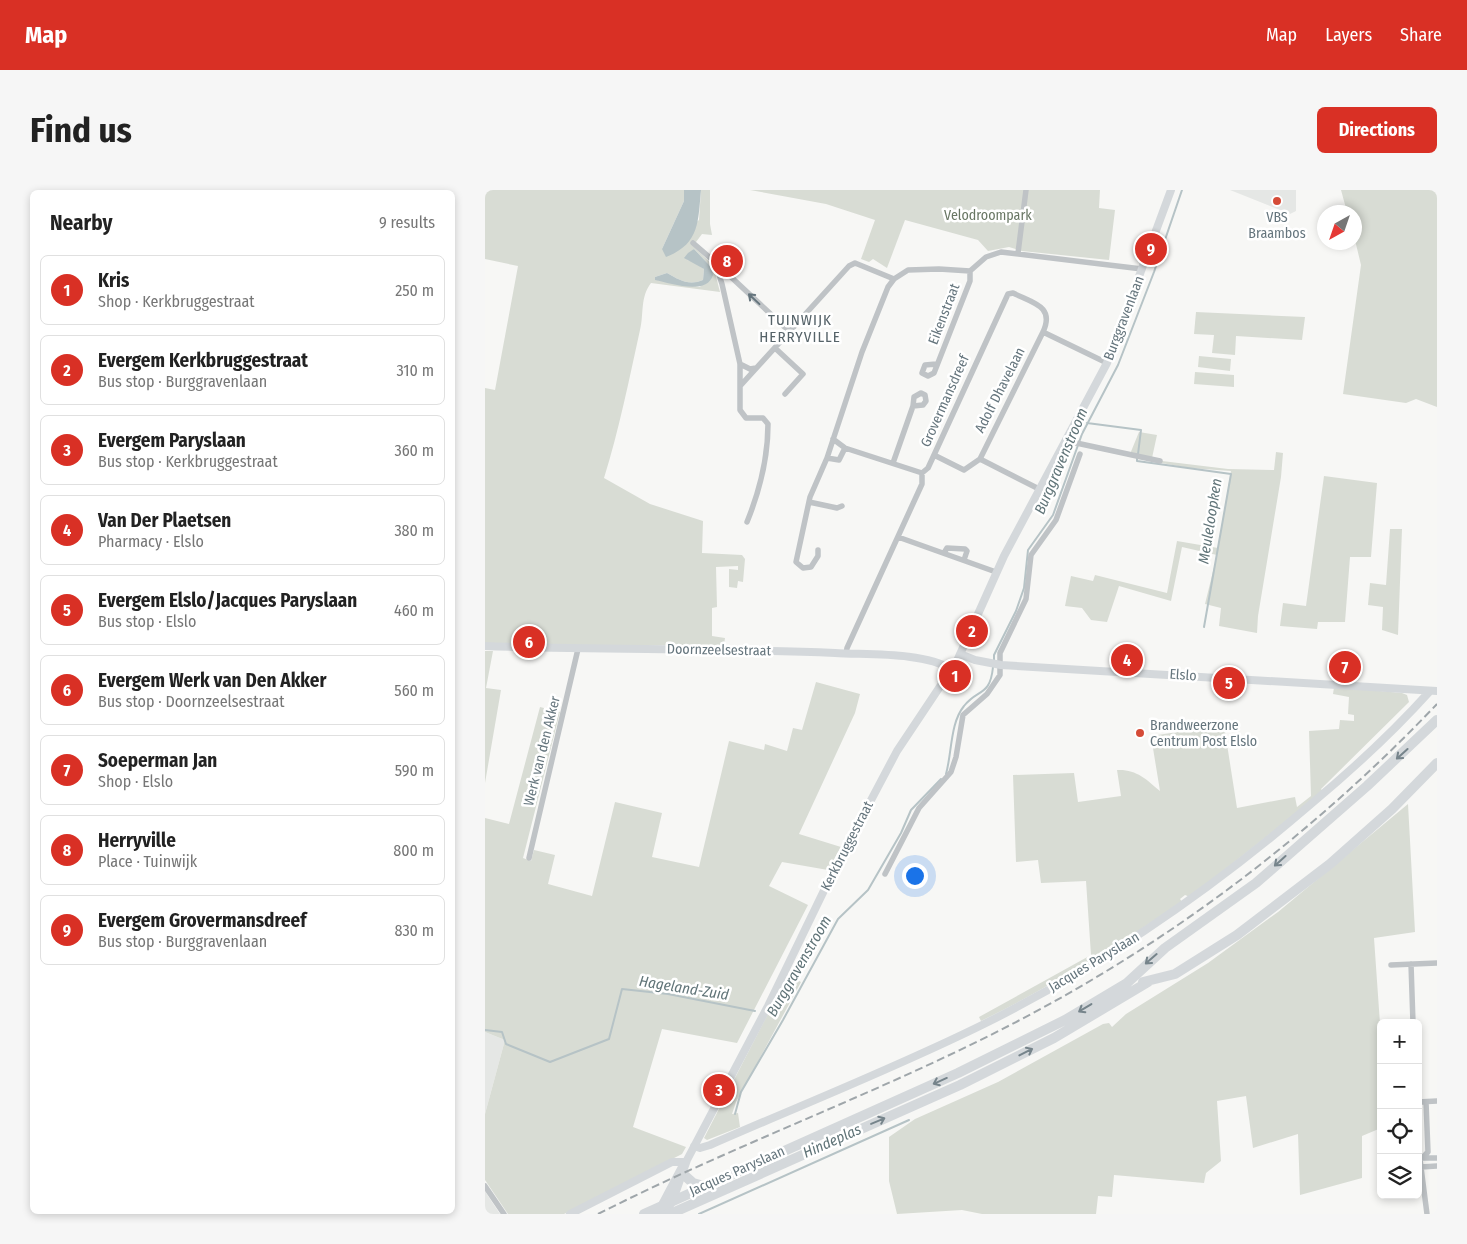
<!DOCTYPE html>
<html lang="en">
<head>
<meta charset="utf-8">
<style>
  body { margin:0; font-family:"Fira Sans Condensed",sans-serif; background:#f6f6f6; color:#222 }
  .controls { position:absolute; right:15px; bottom:15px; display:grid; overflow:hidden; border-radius:8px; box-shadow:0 2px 8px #0003 }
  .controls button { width:45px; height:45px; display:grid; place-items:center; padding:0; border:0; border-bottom:1px solid #e0e0e0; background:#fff; color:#222; font:25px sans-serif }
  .compass { position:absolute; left:832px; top:15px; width:45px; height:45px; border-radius:50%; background:#fff; box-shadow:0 2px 8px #0003; rotate:220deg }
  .you { position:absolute; left:429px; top:685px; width:18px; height:18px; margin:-12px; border:4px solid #fff; border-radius:50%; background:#1a73e8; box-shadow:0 0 0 8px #1a73e833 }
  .badge { display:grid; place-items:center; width:32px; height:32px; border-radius:50%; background:#d93025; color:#fff; font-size:16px; font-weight:700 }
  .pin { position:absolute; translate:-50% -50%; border:2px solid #fff; box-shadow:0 1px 5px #0006 }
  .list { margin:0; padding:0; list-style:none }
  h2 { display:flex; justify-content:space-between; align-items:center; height:65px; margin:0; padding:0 20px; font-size:21px }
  h2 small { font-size:16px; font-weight:400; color:#767676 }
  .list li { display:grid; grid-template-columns:32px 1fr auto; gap:15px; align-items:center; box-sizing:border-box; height:70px; margin:0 10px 10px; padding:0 10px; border:1px solid #e0e0e0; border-radius:8px }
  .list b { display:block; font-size:19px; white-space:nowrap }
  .list p { margin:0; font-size:16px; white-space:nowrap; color:#767676 }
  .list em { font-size:16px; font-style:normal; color:#767676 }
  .icon { flex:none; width:28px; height:28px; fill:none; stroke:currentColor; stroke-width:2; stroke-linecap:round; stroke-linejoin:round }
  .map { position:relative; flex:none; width:952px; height:1024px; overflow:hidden; border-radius:8px }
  header { display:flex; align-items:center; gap:30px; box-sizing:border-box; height:70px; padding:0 25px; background:#d93025; color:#fff }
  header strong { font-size:24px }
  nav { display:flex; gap:28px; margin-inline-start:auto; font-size:18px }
  .intro { display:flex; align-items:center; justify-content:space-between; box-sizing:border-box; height:120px; padding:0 30px }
  h1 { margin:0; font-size:35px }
  .button { padding:12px 22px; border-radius:8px; background:#d93025; color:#fff; font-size:18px; font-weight:700 }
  main { display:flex; gap:30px; padding:0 30px }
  aside { flex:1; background:#fff; border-radius:8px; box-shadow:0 2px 8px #0003 }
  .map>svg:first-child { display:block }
  .built { fill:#e5e7e5 }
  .green { fill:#d8dcd4; fill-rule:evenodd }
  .water { fill:#b6c3c6 }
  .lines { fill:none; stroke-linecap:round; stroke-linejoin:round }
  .stream { stroke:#b6c3c6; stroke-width:2 }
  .street { stroke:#bfc3c6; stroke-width:5.5 }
  .secondary { stroke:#d4d8db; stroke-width:8 }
  .highway { stroke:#d4d8db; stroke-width:10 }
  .rail { stroke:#9fa6aa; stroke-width:2; stroke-dasharray:8 4; stroke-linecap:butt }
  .oneway { stroke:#65757d }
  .oneway2 { stroke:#76848b }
  .poi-dot { fill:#d54b37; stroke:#fff; stroke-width:2 }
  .labels { text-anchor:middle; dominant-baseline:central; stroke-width:5; stroke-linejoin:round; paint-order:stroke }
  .park-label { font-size:14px; fill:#687663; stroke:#fff }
  .poi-label { font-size:14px; fill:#65757d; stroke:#fff }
  .street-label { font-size:14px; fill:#65757d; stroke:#fff }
  .neighbourhood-label { font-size:15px; letter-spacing:1px; fill:#566369; stroke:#fff }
  .water-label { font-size:15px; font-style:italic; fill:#607478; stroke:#fff }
</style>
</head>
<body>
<header>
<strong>Map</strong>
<nav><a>Map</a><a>Layers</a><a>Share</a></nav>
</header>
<div class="intro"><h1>Find us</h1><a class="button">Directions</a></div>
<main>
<aside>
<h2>Nearby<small>9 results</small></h2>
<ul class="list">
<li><span class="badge">1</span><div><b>Kris</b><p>Shop · Kerkbruggestraat</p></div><em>250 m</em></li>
<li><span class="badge">2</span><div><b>Evergem Kerkbruggestraat</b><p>Bus stop · Burggravenlaan</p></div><em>310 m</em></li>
<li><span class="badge">3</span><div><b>Evergem Paryslaan</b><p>Bus stop · Kerkbruggestraat</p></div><em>360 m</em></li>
<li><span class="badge">4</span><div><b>Van Der Plaetsen</b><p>Pharmacy · Elslo</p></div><em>380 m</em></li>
<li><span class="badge">5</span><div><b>Evergem Elslo/Jacques Paryslaan</b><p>Bus stop · Elslo</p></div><em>460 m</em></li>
<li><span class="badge">6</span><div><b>Evergem Werk van Den Akker</b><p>Bus stop · Doornzeelsestraat</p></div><em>560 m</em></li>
<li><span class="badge">7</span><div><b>Soeperman Jan</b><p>Shop · Elslo</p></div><em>590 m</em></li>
<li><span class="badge">8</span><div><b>Herryville</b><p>Place · Tuinwijk</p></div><em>800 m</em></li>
<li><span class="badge">9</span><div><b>Evergem Grovermansdreef</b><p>Bus stop · Burggravenlaan</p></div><em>830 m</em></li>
</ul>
</aside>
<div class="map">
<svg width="952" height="1024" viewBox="0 0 952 1024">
  <rect width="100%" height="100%" fill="#f7f7f5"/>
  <!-- built -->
  <path class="built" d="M745 0H811V21L805 24Z
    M0 842 20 850 0 924Z
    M0 1001 3 1006 15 1024H0Z"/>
  <!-- green -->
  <path class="green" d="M0 0H199V11L177 59 214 30 216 0H225V34L227 45 217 44 208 56 228 75 235 102 166 93C155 107 159 124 155 140 144 190 134 240 119 288L165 314 218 331 217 363 257 365 260 369 258 392 253 391 252 398 244 397V379L253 380V376L231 377 232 417 227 418V446L240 448 239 455 78 456 0 453V198L10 200 33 76 0 69ZM209 59 226 77 215 97 170 87 182 83C194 90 204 96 218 90L219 79 208 71 202 70Z
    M265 0H615L614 18 630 20 624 70 537 61 524 57 503 61 493 50 420 30 402 78 388 69 384 72 376 69 390 30 341 14Z
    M856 0H952V217L931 209 921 213 858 204 876 75 870 50 869 22H862Z
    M711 122 820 127 817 150 751 146 750 165 727 163 729 145 709 144Z
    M714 166 746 169 745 181 713 177Z
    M710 182 749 185V197L709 194Z
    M654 242 672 245 667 268 645 264Z
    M791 262 798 263 796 287 773 426 772 443 734 436 736 418 720 414 732 365 697 357 686 411 634 396 622 432 606 430 597 418 580 416 586 386 608 391 610 385 682 403 692 351 733 358 746 281 704 278 644 267 743 279 789 280Z
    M839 286 892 293 886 367H865L860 432H833L832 439 795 436 798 413 821 416Z
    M905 339H917L913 445 897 440 898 417 883 415 885 393 901 395Z
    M0 461H8L1 498 16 500 0 593Z
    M331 492 375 504 370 523 314 644 356 657 343 680 297 672 284 696 323 715 252 853 177 839 148 937 201 957 197 964 79 1024H23L0 990V924L20 850 0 842V628L24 634 55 517 75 522 38 668 46 671 49 660 70 665 63 694 107 706 130 612 177 623 167 667 214 677 244 551 279 560 280 554 302 561 308 538 317 540Z
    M849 497 917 503 922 505 924 512 836 599 838 602 705 707 700 705 695 709 697 712C632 755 566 797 496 831L494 827 606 765 601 691 556 693 553 670 531 672 528 585 589 583 593 612 636 606 632 580C651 579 661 589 675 601L666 546 739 535 752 618 810 607 812 617 826 606 824 541 854 539 855 530 869 531V525L863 524 864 507 848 504Z
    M923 614 930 742 889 748 896 848V938L877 946V988L815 1005 813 944 768 958 761 906 732 911 736 971 721 983 719 993 629 985 627 1007 613 1006 611 1024H497L477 1020 412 1024 404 991V947L430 929 513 892 618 834 624 833 627 837 641 824 723 773 793 722Z
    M303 785 316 792 251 912 247 924 253 923 255 937 222 950 219 948Z"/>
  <!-- water -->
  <path class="water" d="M199 0H216C213 31 215 54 181 67L177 59 199 11Z
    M209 59 226 77 228 85C222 106 185 93 170 90V87L182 83C194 90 204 96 218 90L219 79 199 68 203 63Z"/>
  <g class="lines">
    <!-- stream -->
    <path class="stream" d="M602 233 656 240 653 264
      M652 268V271L746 284 719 437
      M509 472V465L531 421 539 398 543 360 568 325 597 244 633 175 669 82 697 0
      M461 584C467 563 465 533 479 516 493 498 505 507 508 477
      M0 840 17 842 21 854 65 872 124 849 137 799 183 804 270 821
      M250 924 256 902 298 830 353 729 383 700 416 643 426 620 456 589
      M214 1024 424 930"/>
    <!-- street -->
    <path class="street" d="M208 53 230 72 237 94 255 174V220L261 228H278L283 234C283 269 275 300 262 332
      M533 63 541 0
      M231 73 305 142
      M290 158 318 184 300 204
      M255 174 265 179 271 178
      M451 174 440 175 437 183 443 186 449 183 485 91V81
      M256 195 364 76 370 73 409 89
      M348 249 360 258 437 283
      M582 251 675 271
      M449 265 479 280 495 269
      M342 268 354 270 360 258
      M408 273 428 216 429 207 436 203 440 205 441 211 438 215 428 216
      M556 300 495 269 558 142
      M324 312 352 318 357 316
      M413 347 511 382
      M333 360V366L326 377 318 378 311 372 325 307 342 268 377 162 403 97 409 89 423 80 454 79 485 81 501 67 516 62 657 79
      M459 363 462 358 480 359 482 361 479 370
      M361 464 362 458 437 294V283L443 278 449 265 523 104 528 103C548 113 570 116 558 142L622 173
      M44 668 93 459
      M400 684 434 618 466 582 471 567 478 525 502 504 515 485V463L541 409 546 365 571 330 595 264
      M926 774 928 833
      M906 775 952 773
      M933 912 952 911
      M933 954 942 1024
      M937 968 943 962 941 912
      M937 968H952
      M936 977 952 976
      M0 996 19 1024"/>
    <!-- secondary -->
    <path class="secondary" d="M0 456C117 460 234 458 350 463 383 465 439 462 466 479
      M475 464 490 470 516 475 952 501
      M209 956 215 958 225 955C316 915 408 879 497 835 616 776 726 700 826 614 868 579 909 541 945 501
      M85 1024 187 972H201
      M172 1024 199 973
      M180 1024 188 1010 202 970 283 816 348 682 412 561 472 471 519 366 622 173 686 0"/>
    <!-- highway -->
    <path class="highway" d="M658 792 690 784 752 745 845 674 907 619 952 573
      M198 984 208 993 219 996
      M159 1024 473 883 580 830 642 793 680 758 771 693 882 596 952 530
      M185 1024 475 895 569 848 663 792"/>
    <!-- rail -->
    <path class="rail" d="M113 1024C251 954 397 902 533 831 690 749 830 642 952 514"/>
  </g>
  <!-- one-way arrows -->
  <defs><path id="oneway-shaft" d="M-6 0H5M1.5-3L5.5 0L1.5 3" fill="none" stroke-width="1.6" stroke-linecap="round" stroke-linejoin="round" transform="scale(1.25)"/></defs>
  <use class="oneway" href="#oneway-shaft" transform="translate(269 109) rotate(-137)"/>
  <g class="oneway2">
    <use href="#oneway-shaft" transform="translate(917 564) rotate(138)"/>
    <use href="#oneway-shaft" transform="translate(795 671) rotate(138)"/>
    <use href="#oneway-shaft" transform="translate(666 769) rotate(139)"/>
    <use href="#oneway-shaft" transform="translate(600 818) rotate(149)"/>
    <use href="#oneway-shaft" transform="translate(541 862) rotate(-27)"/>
    <use href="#oneway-shaft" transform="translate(455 891) rotate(156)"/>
    <use href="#oneway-shaft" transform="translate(393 931) rotate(-23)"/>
  </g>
  <!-- markers -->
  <g class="poi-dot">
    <circle cx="792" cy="11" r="5"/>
    <circle cx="655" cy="543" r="5"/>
  </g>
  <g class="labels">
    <!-- park labels -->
    <g class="park-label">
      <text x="503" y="25">Velodroompark</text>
    </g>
    <!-- poi labels -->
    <g class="poi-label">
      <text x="792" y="27">VBS<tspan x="792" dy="16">Braambos</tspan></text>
      <text x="665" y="535" text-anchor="start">Brandweerzone<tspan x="665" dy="16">Centrum Post Elslo</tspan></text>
    </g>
    <!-- street labels -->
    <g class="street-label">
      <text transform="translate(459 124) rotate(-69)">Eikenstraat</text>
      <text transform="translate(639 128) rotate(-69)">Burggravenlaan</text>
      <text transform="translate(515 200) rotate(-63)">Adolf Dhavelaan</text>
      <text transform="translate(460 211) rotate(-66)">Grovermansdreef</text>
      <text transform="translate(234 460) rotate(1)">Doornzeelsestraat</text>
      <text transform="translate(698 485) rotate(4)">Elslo</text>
      <text transform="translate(57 561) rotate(-76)">Werk van den Akker</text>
      <text transform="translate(362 656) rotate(-63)">Kerkbruggestraat</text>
      <text transform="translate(609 772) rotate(-31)">Jacques Paryslaan</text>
      <text transform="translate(252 981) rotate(-24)">Jacques Paryslaan</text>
    </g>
    <!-- neighbourhood labels -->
    <g class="neighbourhood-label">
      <text x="315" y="130">TUINWIJK<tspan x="315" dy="17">HERRYVILLE</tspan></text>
    </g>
    <!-- water labels -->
    <g class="water-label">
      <text transform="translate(576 271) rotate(-67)">Burggravenstroom</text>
      <text transform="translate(725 331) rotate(-81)">Meuleloopken</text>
      <text transform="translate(314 776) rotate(-60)">Burggravenstroom</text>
      <text transform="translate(199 798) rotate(9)">Hageland-Zuid</text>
      <text transform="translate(347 951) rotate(-24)">Hindeplas</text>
    </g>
  </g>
</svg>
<div class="controls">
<button>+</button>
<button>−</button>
<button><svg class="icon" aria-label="locate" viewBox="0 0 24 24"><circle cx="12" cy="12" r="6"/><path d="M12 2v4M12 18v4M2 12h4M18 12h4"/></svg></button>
<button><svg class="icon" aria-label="layers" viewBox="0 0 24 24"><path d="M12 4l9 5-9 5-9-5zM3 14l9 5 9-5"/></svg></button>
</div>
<svg class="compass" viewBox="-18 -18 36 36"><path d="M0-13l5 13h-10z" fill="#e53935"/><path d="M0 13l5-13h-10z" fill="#767676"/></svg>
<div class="you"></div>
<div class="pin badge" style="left:470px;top:486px">1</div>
<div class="pin badge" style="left:487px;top:441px">2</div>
<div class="pin badge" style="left:234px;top:900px">3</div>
<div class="pin badge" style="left:642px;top:470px">4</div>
<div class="pin badge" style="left:744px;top:493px">5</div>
<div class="pin badge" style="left:44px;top:452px">6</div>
<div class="pin badge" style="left:860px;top:477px">7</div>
<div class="pin badge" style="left:242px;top:71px">8</div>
<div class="pin badge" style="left:666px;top:59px">9</div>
</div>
</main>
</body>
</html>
